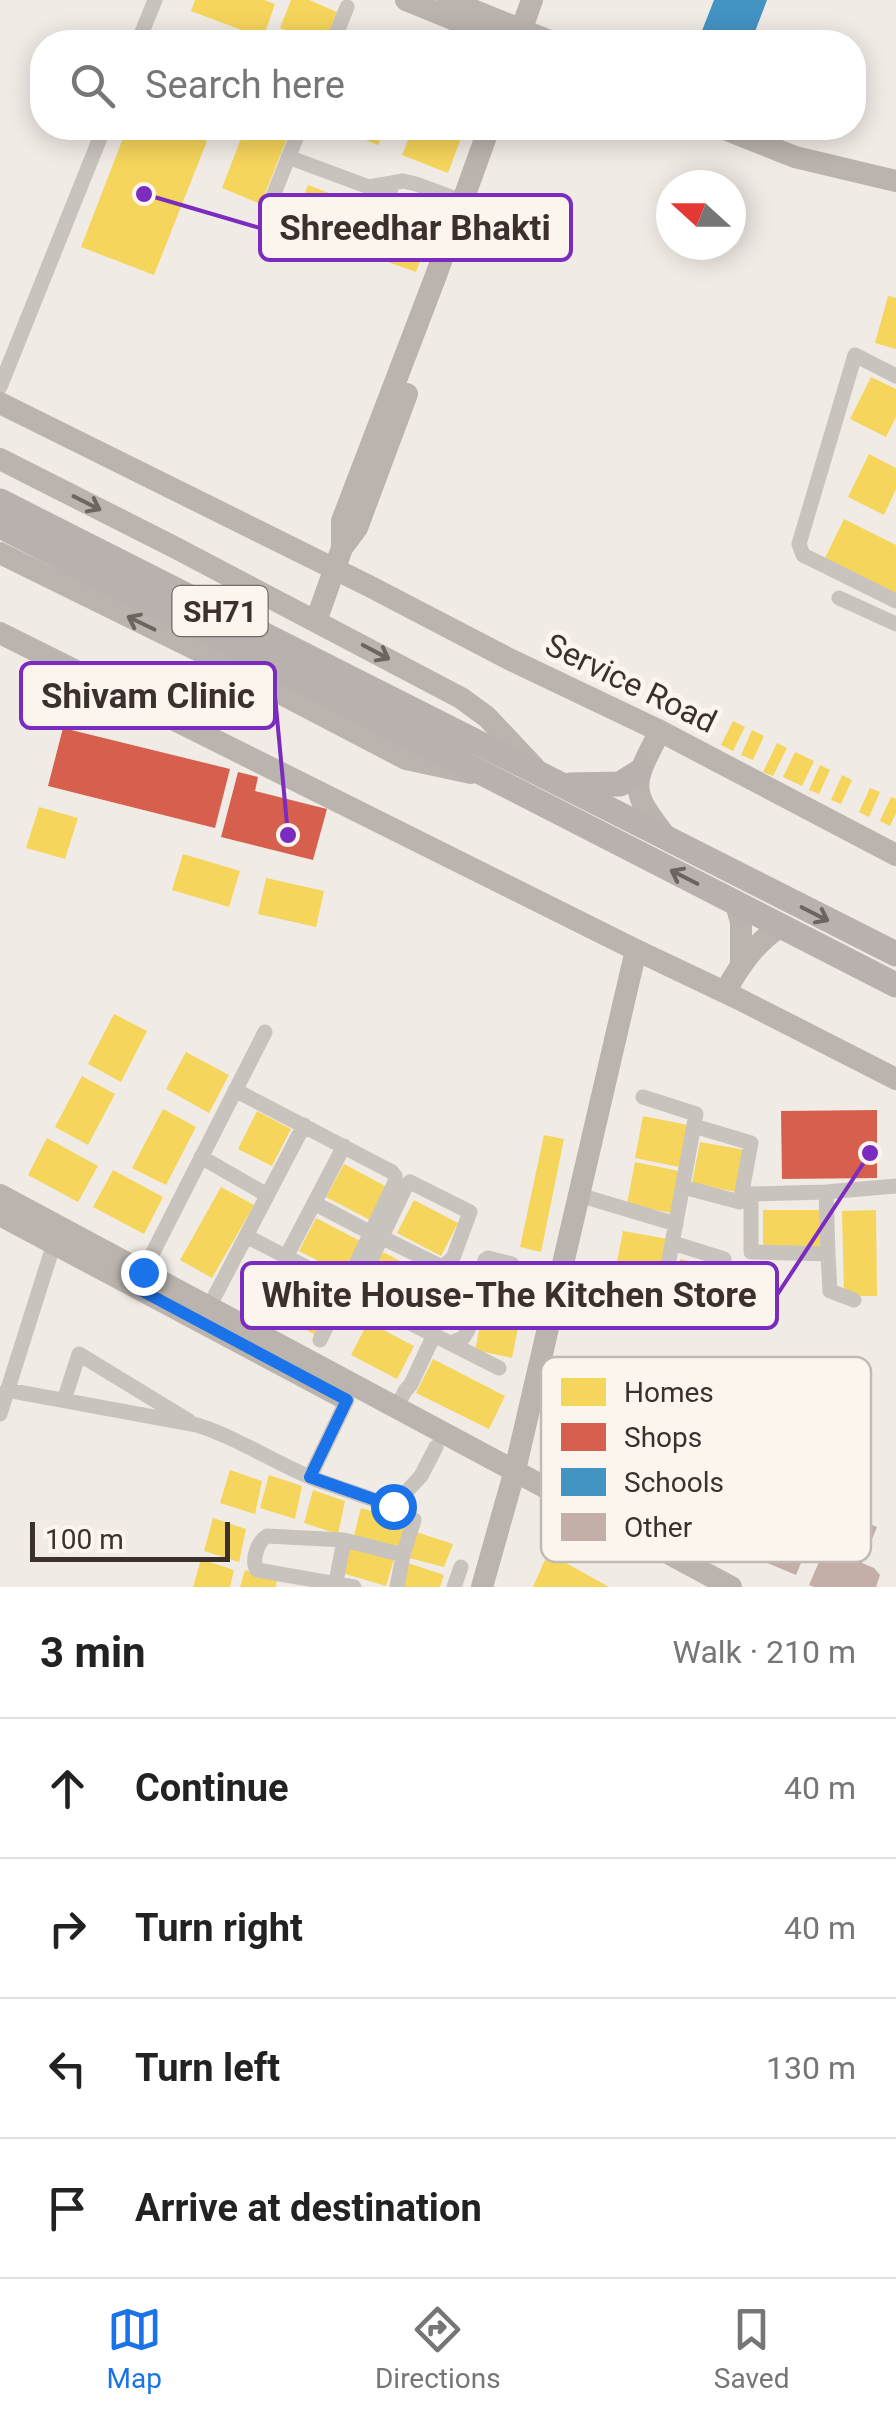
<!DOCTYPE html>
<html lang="en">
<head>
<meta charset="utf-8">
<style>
  body { margin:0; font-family:Roboto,sans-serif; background:#f6f6f6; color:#222 }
  .compass { position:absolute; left:656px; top:170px; width:90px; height:90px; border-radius:50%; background:#fff; box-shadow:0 5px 25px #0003; rotate:291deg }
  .scale { position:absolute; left:30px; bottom:25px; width:200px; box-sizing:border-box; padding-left:10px; border:5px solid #3b302b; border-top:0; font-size:28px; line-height:35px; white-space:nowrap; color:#3b302b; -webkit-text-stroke:8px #fbf5ee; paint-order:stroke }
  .stop { position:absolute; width:30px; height:30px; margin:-22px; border:8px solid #1a73e8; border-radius:50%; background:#fff }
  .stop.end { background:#1a73e8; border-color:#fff; box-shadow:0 2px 10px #0008 }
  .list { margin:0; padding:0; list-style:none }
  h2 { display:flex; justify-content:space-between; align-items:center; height:130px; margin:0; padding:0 40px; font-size:42px }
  h2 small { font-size:32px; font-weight:400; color:#767676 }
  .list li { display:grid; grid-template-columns:65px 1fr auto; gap:30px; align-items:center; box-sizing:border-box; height:140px; padding:0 40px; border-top:2px solid #e0e0e0 }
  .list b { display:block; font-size:38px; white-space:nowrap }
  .list em { font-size:32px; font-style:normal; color:#767676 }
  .icon { flex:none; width:55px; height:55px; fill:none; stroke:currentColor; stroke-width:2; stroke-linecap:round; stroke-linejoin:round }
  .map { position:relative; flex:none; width:896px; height:1587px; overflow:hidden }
  .search { position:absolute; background:#fff; box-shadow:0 5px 25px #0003; left:30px; right:30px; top:30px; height:110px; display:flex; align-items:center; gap:25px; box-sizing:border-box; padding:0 35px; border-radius:40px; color:#767676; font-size:38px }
  .sheet { height:690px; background:#fff }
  nav { display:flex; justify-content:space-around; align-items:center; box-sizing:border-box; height:140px; border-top:2px solid #e0e0e0; background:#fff; font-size:28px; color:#767676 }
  nav a { display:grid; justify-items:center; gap:5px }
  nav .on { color:#1a73e8 }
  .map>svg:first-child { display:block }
  .homes { fill:#f6d55c }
  .shops { fill:#d6604d }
  .schools { fill:#4393c3 }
  .building { fill:#c3afa7 }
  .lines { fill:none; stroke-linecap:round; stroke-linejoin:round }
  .street { stroke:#c9c3be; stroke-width:15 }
  .secondary { stroke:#bab3ae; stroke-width:22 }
  .primary { stroke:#b8b1ad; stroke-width:25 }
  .oneway { stroke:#6e645f }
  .oneway2 { stroke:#6d645f }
  .route { stroke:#1a73e8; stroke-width:12 }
  .labels { text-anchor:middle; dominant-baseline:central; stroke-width:10; stroke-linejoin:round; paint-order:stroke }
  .shield { fill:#fbf5ee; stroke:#756b66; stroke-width:2.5 }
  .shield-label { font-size:30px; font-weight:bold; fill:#3b302b }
  .street-label { font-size:32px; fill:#3b302b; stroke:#fbf5ee }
  .key { fill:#fbf5ee; stroke:#c1bab4; stroke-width:2.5 }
  .key-label { font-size:28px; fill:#3b302b }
  .leader { fill:none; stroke:#7b2cbf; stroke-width:4 }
  .callout-dot { fill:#7b2cbf; stroke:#fbf5ee; stroke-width:4 }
  .callout { fill:#fbf5ee; stroke:#7b2cbf; stroke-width:4 }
  .callout-label { font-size:35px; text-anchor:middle; font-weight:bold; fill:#3b302b }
</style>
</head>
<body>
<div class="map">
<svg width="896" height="1587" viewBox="0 0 896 1587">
  <rect width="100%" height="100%" fill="#f0ebe5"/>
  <!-- homes -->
  <path class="homes" d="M195 0H264L275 4 263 38 191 11Z
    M291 0H309L337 12 325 42H316L280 28Z
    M182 30 212 42H177Z
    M127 128H171L207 141 154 275 81 247Z
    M245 128H274L289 133 261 204 222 188Z
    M335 128H385L378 145Z
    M413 128H450L463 133 448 173 402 155Z
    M308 185 378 212 363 249 293 223Z
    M411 201 439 212 416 272 388 262Z
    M888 296 896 298V349L875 343Z
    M871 377 896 389V417L886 437 850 419Z
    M869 454 896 468V489L884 515 848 497Z
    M844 519 896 545V595L824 560Z
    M733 721 745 727 733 751 721 745Z
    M752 730 764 736 753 760 741 755Z
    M777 743 787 748 773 776 763 772Z
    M795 752 814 761 802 786 783 777Z
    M820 765 830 770 819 794 809 790Z
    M842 775 852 780 841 804 831 800Z
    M870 788 880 792 869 817 859 812Z
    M891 797 896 799V813L890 826 880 821Z
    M39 807 78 818 65 859 26 848Z
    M183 854 240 871 229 907 172 890Z
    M266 878 324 891 316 927 258 914Z
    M114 1014 147 1031 121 1082 88 1064Z
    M186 1052 229 1075 209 1113 166 1089Z
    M82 1076 115 1094 88 1145 55 1127Z
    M163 1109 196 1127 166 1185 132 1168Z
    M257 1111 291 1129 272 1166 238 1149Z
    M643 1116 688 1125 679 1167 635 1158Z
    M544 1135 564 1139 541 1252 520 1247Z
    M47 1138 98 1166 78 1202 28 1175Z
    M700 1142 745 1150 736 1192 692 1183Z
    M635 1162 679 1171 671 1213 627 1204Z
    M344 1164 387 1187 370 1220 326 1197Z
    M113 1170 163 1197 144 1234 93 1207Z
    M221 1187 254 1205 212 1278 180 1260Z
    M414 1200 458 1223 441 1256 397 1233Z
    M763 1210H820V1250H763Z
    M876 1210 877 1296H844L842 1211Z
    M316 1218 360 1241 343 1274 299 1251Z
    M623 1231 668 1239 659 1281 615 1272Z
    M383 1252 427 1275 409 1308 365 1285Z
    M680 1259 716 1266 708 1306 672 1299Z
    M263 1266 335 1303 318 1336 246 1300Z
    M490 1277 527 1284 512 1358 475 1350Z
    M368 1322 414 1346 397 1379 351 1355Z
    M433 1359 505 1396 489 1429 416 1393Z
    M230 1470 262 1481 255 1514 220 1503Z
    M269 1475 302 1486 295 1519 260 1508Z
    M313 1490 345 1501 338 1534 304 1523Z
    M361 1508 407 1521 398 1548 354 1535Z
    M213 1518 246 1529 239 1562 204 1551Z
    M416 1532 453 1544 444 1567 409 1558Z
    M349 1546 394 1559 386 1586 342 1573Z
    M548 1553 609 1587H533Z
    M201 1559 234 1570 230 1587H193Z
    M408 1563 444 1575 440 1587H401Z
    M245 1570 277 1580 276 1587H240Z"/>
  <!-- shops -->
  <path class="shops" d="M63 728 230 769 215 828 48 786Z
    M238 772 258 777 255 791 327 809 313 860 221 837Z
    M877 1110V1178L782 1179 781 1111Z"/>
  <!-- schools -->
  <path class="schools" d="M714 0H767L751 42 698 41Z"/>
  <!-- building -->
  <path class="building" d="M780 1506 818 1522 796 1575 758 1559 767 1537 774 1540 778 1532 771 1529Z
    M843 1513 877 1527 862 1563 874 1568 880 1575 876 1587H814L809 1585 825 1548 840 1554 841 1549 831 1545Z"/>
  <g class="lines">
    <!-- street -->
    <path class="street" d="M138 42 155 0
      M266 42H267
      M333 42 347 7
      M288 157 369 187 403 181 416 184 462 201
      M268 209 300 128
      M372 246 393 183
      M896 376 855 355 799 544 803 555 896 601
      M0 387 104 128
      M839 598 896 624
      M235 1090 392 1172 395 1176V1182L320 1340
      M201 1157 267 1195
      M683 1187 740 1202 751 1143 694 1126
      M826 1192 828 1254 751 1252V1194L826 1192 896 1186
      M579 1195 676 1224
      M314 1203 371 1233
      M246 1236 345 1287
      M383 1238 444 1268
      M828 1254 830 1291 854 1300
      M286 1257 344 1146
      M607 1273 664 1287 696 1114 643 1097
      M140 1278 265 1032
      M664 1287 662 1299 710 1317 724 1259 673 1243
      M427 1303C440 1281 456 1276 481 1272
      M209 1307 304 1125
      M425 1330 417 1311 419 1304 429 1279 453 1258 470 1212 410 1182 406 1186 356 1291 357 1296 499 1368
      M451 1343 463 1338 468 1330 485 1260 488 1258 512 1264
      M7 1390 197 1425C238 1438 273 1462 312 1478 348 1492 382 1499 414 1520L403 1555 397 1587
      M64 1400 79 1354 189 1421
      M396 1408 405 1391 411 1384 434 1335
      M0 1414 56 1237
      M310 1477 347 1400
      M393 1506 421 1476 436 1447
      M335 1587 344 1540
      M354 1587 257 1570C251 1560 258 1541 267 1536L344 1540 403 1555
      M454 1587 461 1567"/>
    <!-- secondary -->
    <path class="secondary" d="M406 0 509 42
      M448 0 552 42
      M517 42 532 0
      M722 128 795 157 896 181
      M0 403 371 587 509 659 660 731 896 855
      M0 459 174 547 461 698 487 717 535 768
      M342 548 357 528 407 394
      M0 553 207 655 406 759 471 773
      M316 621 342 548V521L435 278 489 128
      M0 633 636 950 737 998 896 1079
      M660 731C632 785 628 789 667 838
      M736 904 741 922V963
      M725 992C740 965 755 943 781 926
      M0 1195 731 1587
      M0 1215 340 1396
      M482 1587 515 1470 636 950"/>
    <!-- primary -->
    <path class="primary" d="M0 501 896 954
      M0 526 896 985
      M571 785 620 784 639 772"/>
  </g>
  <!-- one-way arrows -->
  <defs><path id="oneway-shaft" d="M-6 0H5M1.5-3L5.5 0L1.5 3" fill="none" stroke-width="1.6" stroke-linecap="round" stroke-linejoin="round" transform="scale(2.5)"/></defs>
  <g class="oneway">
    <use href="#oneway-shaft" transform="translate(87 503) rotate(27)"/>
    <use href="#oneway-shaft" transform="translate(141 623) rotate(-154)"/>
    <use href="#oneway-shaft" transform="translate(376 652) rotate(28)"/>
  </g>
  <g class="oneway2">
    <use href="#oneway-shaft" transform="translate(684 877) rotate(-153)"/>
    <use href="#oneway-shaft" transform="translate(815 914) rotate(27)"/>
  </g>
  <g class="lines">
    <!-- route -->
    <path class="route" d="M143 1272 135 1287 347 1400 310 1477 393 1506"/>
  </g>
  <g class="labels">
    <!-- shield labels -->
    <rect class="shield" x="172.5" y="586" width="95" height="50" rx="8"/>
    <g class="shield-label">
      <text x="220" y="611">SH71</text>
    </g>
    <!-- street labels -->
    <g class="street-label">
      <text transform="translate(631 683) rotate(26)">Service Road</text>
    </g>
  </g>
  <!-- legend -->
  <rect x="541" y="1357" width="330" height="205" rx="15" class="key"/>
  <rect x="561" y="1378" width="45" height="28" fill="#f6d55c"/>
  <rect x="561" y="1423" width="45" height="28" fill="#d6604d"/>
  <rect x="561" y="1468" width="45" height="28" fill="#4393c3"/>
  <rect x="561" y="1513" width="45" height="28" fill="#c3afa7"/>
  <g class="key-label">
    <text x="624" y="1402">Homes</text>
    <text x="624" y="1447">Shops</text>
    <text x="624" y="1492">Schools</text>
    <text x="624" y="1537">Other</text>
  </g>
  <!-- callouts -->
  <path class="leader" d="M144 194L260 228M288 835L275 696M870 1153L777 1295"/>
  <g class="callout-dot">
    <circle cx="144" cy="194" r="10"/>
    <circle cx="288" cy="835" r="10"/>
    <circle cx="870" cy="1153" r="10"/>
  </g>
  <g class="callout">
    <rect x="260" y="195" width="311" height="65" rx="10"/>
    <rect x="21" y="663" width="254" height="65" rx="10"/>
    <rect x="242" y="1263" width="535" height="65" rx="10"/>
  </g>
  <g class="callout-label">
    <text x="415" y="240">Shreedhar Bhakti</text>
    <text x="148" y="708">Shivam Clinic</text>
    <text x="509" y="1307">White House-The Kitchen Store</text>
  </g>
</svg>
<svg class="compass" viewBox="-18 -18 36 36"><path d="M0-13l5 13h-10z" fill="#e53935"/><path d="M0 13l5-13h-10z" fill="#767676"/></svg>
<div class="scale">100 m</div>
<div class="stop" style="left:393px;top:1506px"></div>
<div class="stop end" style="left:143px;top:1272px"></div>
<div class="search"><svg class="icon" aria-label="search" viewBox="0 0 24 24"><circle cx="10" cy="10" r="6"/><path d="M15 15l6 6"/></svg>Search here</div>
</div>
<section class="sheet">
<h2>3 min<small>Walk · 210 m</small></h2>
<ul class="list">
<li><svg class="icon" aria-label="ahead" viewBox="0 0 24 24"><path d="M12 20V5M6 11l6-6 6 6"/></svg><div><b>Continue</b></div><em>40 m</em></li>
<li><svg class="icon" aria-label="right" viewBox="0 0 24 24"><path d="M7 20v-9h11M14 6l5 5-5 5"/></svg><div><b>Turn right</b></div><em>40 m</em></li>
<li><svg class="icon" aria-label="left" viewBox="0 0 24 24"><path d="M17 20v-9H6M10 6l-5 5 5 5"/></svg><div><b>Turn left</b></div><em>130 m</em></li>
<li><svg class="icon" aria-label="arrive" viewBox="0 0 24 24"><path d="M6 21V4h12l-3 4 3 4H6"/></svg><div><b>Arrive at destination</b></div></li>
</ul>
</section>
<nav>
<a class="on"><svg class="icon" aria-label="map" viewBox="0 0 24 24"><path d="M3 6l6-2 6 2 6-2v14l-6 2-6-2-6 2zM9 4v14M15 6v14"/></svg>Map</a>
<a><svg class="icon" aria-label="directions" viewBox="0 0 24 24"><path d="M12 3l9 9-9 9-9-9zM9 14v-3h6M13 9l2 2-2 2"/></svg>Directions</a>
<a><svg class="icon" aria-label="saved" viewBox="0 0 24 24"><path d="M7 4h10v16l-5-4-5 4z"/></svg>Saved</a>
</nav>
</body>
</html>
